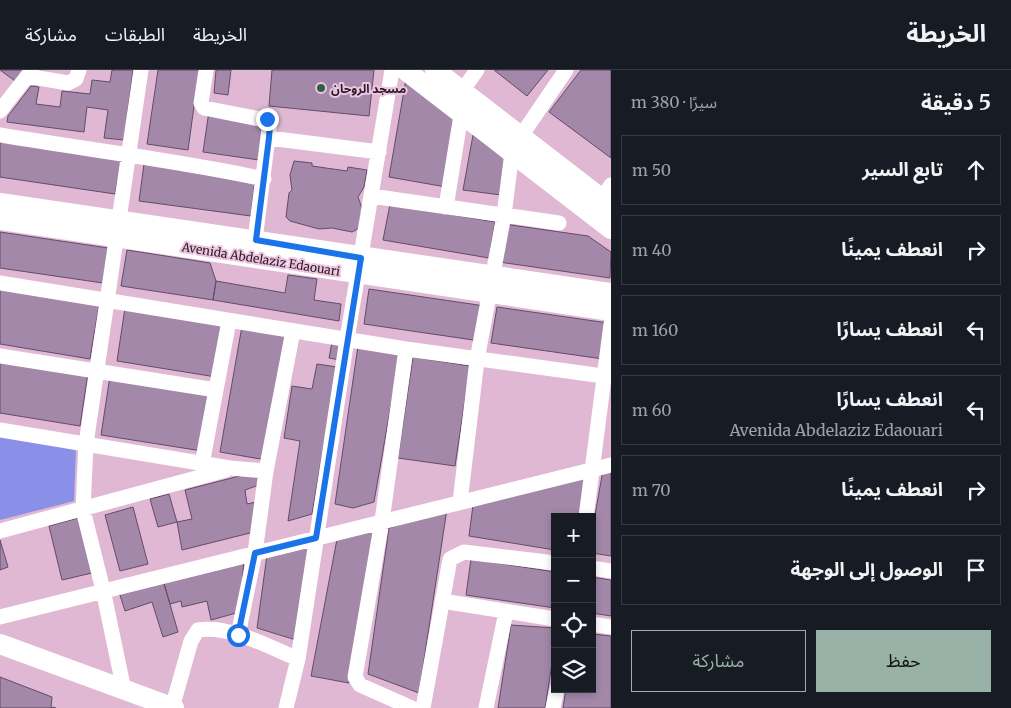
<!DOCTYPE html>
<html lang="ar">
<head>
<meta charset="utf-8">
<style>
  body { margin:0; font-family:Merriweather,"Noto Sans Arabic",serif; background:#242831; color:#f1f3f6; direction:rtl }
  .controls { position:absolute; right:15px; bottom:15px; display:grid; overflow:hidden; border-radius:0px; box-shadow:0 2px 8px #0003 }
  .controls button { width:45px; height:45px; display:grid; place-items:center; padding:0; border:0; border-bottom:1px solid #363941; background:#171b24; color:#f1f3f6; font:25px sans-serif }
  .stop { position:absolute; width:15px; height:15px; margin:-11px; border:4px solid #1a73e8; border-radius:50%; background:#fff }
  .stop.end { background:#1a73e8; border-color:#fff; box-shadow:0 1px 5px #0008 }
  .list { margin:0; padding:0; list-style:none }
  h2 { display:flex; justify-content:space-between; align-items:center; height:65px; margin:0; padding:0 20px; font-size:21px }
  h2 small { font-size:16px; font-weight:400; color:#9ea1a6 }
  .list li { display:grid; grid-template-columns:32px 1fr auto; gap:15px; align-items:center; box-sizing:border-box; height:70px; margin:0 10px 10px; padding:0 10px; border:1px solid #363941; border-radius:0px }
  .list b { display:block; font-size:19px; white-space:nowrap }
  .list p { margin:0; font-size:16px; white-space:nowrap; color:#9ea1a6 }
  .list em { font-size:16px; font-style:normal; color:#9ea1a6 }
  .actions { display:flex; gap:10px; padding:15px 20px }
  .actions a { flex:1; padding:11px 0; border:1px solid #99b2a7; border-radius:0px; text-align:center; font-size:18px; color:#99b2a7 }
  .actions .main { background:#99b2a7; color:#111 }
  .icon { flex:none; width:28px; height:28px; fill:none; stroke:currentColor; stroke-width:2; stroke-linecap:round; stroke-linejoin:round }
  .map { position:relative; flex:none; width:611px; height:638px; overflow:hidden; direction:ltr }
  header { display:flex; align-items:center; gap:30px; box-sizing:border-box; height:70px; padding:0 25px; background:#171b24; border-bottom:1px solid #363941 }
  header strong { font-size:24px }
  nav { display:flex; gap:28px; margin-inline-start:auto; font-size:18px }
  main { display:flex }
  aside { flex:1; background:#171b24 }
  .map>svg:first-child { display:block }
  .green { fill:#8a90e7 }
  .building { fill:#a388aa; stroke:#634b69 }
  .lines { fill:none; stroke-linecap:round; stroke-linejoin:round }
  .street { stroke:#fff; stroke-width:15 }
  .secondary { stroke:#fff; stroke-width:20 }
  .route { stroke:#1a73e8; stroke-width:6 }
  .poi-dot { fill:#2e6247; stroke:#eec5e0; stroke-width:2 }
  .labels { text-anchor:middle; dominant-baseline:central; stroke-width:4; stroke-linejoin:round; paint-order:stroke }
  .poi-label { font-size:12px; font-weight:bold; fill:#2a1c25; stroke:#eec5e0; text-anchor:start }
  .street-label { font-size:12px; fill:#2a1c25; stroke:#eec5e0 }
</style>
</head>
<body>
<header>
<strong>الخريطة</strong>
<nav><a>الخريطة</a><a>الطبقات</a><a>مشاركة</a></nav>
</header>
<main>
<aside>
<h2>5 دقيقة<small>سيرًا · 380 m</small></h2>
<ul class="list">
<li><svg class="icon" aria-label="ahead" viewBox="0 0 24 24"><path d="M12 20V5M6 11l6-6 6 6"/></svg><div><b>تابع السير</b></div><em>50 m</em></li>
<li><svg class="icon" aria-label="right" viewBox="0 0 24 24"><path d="M7 20v-9h11M14 6l5 5-5 5"/></svg><div><b>انعطف يمينًا</b></div><em>40 m</em></li>
<li><svg class="icon" aria-label="left" viewBox="0 0 24 24"><path d="M17 20v-9H6M10 6l-5 5 5 5"/></svg><div><b>انعطف يسارًا</b></div><em>160 m</em></li>
<li><svg class="icon" aria-label="left" viewBox="0 0 24 24"><path d="M17 20v-9H6M10 6l-5 5 5 5"/></svg><div><b>انعطف يسارًا</b><p>Avenida Abdelaziz Edaouari</p></div><em>60 m</em></li>
<li><svg class="icon" aria-label="right" viewBox="0 0 24 24"><path d="M7 20v-9h11M14 6l5 5-5 5"/></svg><div><b>انعطف يمينًا</b></div><em>70 m</em></li>
<li><svg class="icon" aria-label="arrive" viewBox="0 0 24 24"><path d="M6 21V4h12l-3 4 3 4H6"/></svg><div><b>الوصول إلى الوجهة</b></div></li>
</ul>
<div class="actions"><a class="main">حفظ</a><a>مشاركة</a></div>
</aside>
<div class="map">
<svg width="611" height="638" viewBox="0 0 611 638">
  <rect width="100%" height="100%" fill="#e0b8d3"/>
  <!-- green -->
  <path class="green" d="M0 366 76 378 74 431 0 450Z"/>
  <!-- building -->
  <path class="building" d="M0 0H24L15 11Z
    M112 0H133L124 70 104 68 108 40 87 37 84 62 7 52 8 46 31 16 39 17 36 34 60 37 62 21 90 24 92 10 110 12Z
    M158 0H199L188 80 147 74Z
    M216 0H231L228 25 214 23Z
    M272 0H374L369 46 269 36Z
    M494 0H548L527 26Z
    M581 0H611V88L549 42Z
    M406 9 457 48 446 117 389 107Z
    M209 41 264 49 259 90 203 82Z
    M473 65 505 89 501 125 463 120Z
    M0 70 121 89 115 124 0 107Z
    M294 91 312 93V96L347 101 348 97 367 100 364 117 358 127 362 138 359 157 356 160 352 162 332 158 319 159 290 151 286 147 289 123 292 120 290 105Z
    M144 94 255 109 251 146 139 131Z
    M390 134 495 152 489 188 383 170Z
    M504 154 588 166 611 182 610 208 499 192Z
    M0 162 108 178 103 213 0 198Z
    M127 180 210 193 216 211 213 230 121 216Z
    M288 205 317 209 314 230 341 234 339 251 213 230 216 211 285 223Z
    M0 218 99 235 90 289 0 274Z
    M369 219 485 236 480 271 364 254Z
    M497 237 608 253 603 289 491 273Z
    M125 238 224 253 216 307 117 291Z
    M242 256 288 264 266 390 220 382Z
    M333 267 343 269 340 290 329 288Z
    M358 276 400 283 374 432 353 438 335 434Z
    M413 287 470 296 455 396 398 388Z
    M0 289 88 303 80 356 0 343Z
    M317 294 337 297 312 444 288 451 300 371 284 368 292 316 312 319Z
    M110 306 212 323 202 381 101 365Z
    M611 399V486L592 483V462L603 400Z
    M259 401V415L245 420 247 434 256 432 254 462 182 480 177 452 192 449 185 420Z
    M589 406 581 447H555V480L469 466 473 435Z
    M169 424 177 452 158 457 150 429Z
    M133 437 148 494 120 501 105 445Z
    M447 439 419 623 368 604 389 458Z
    M78 448 92 503 62 510 49 456Z
    M378 457 349 613 311 606 337 469Z
    M0 470 8 497 0 500Z
    M310 476 296 570 257 558 267 485Z
    M244 489 240 542 211 550 207 531 182 537 181 531 170 534 163 510Z
    M471 489 555 502V538L466 525Z
    M592 507 611 510V546L592 543Z
    M163 510 178 562 163 567 152 532 125 541 119 522Z
    M511 555 555 558V575L545 638H498Z
    M592 564 611 566V638H563L566 619H592Z
    M0 607 52 627 51 637 56 638H0Z"/>
  <g class="lines">
    <!-- street -->
    <path class="street" d="M206 0 201 33 204 38 270 51 255 170
      M27 6 68 13 76 9 79 0
      M462 21 477 0
      M0 41 32 0
      M0 65C88 80 177 90 264 109
      M521 66 566 0
      M269 68 379 82
      M371 126 559 153
      M596 136 611 115
      M446 137 461 45
      M0 213 406 279 611 307
      M406 279 382 451 355 607 360 615 412 638
      M0 286 216 320
      M0 360 230 398 266 401
      M202 394 229 251
      M460 432 477 290 504 145 512 82
      M586 447 611 254
      M0 461 226 400
      M592 498 611 501
      M442 531 555 549
      M0 547 611 395
      M592 554 611 557
      M238 565 255 483 266 401 293 261
      M124 620 103 520 83 440 86 374 141 0
      M172 638 191 571 198 560C230 555 269 577 298 589
      M286 638 298 589 347 269 392 0
      M423 638 450 489 464 482 555 493
      M486 638 506 542
      M553 638 557 619"/>
    <!-- secondary -->
    <path class="secondary" d="M405 0 611 159
      M435 0 611 136
      M0 133 611 223
      M0 150 611 241
      M0 574 174 638"/>
  </g>
  <g class="lines">
    <!-- route -->
    <path class="route" d="M238 565 255 483 316 468 361 188 256 170 269 68 270 53 267 49"/>
  </g>
  <!-- markers -->
  <circle class="poi-dot" cx="321" cy="18" r="5"/>
  <g class="labels">
    <!-- poi labels -->
    <g class="poi-label">
      <text x="331" y="18">مسجد الروحان</text>
    </g>
    <!-- street labels -->
    <g class="street-label">
      <text transform="translate(261 189) rotate(9)">Avenida Abdelaziz Edaouari</text>
    </g>
  </g>
</svg>
<div class="controls">
<button>+</button>
<button>−</button>
<button><svg class="icon" aria-label="locate" viewBox="0 0 24 24"><circle cx="12" cy="12" r="6"/><path d="M12 2v4M12 18v4M2 12h4M18 12h4"/></svg></button>
<button><svg class="icon" aria-label="layers" viewBox="0 0 24 24"><path d="M12 4l9 5-9 5-9-5zM3 14l9 5 9-5"/></svg></button>
</div>
<div class="stop" style="left:238px;top:565px"></div>
<div class="stop end" style="left:267px;top:49px"></div>
</div>
</main>
</body>
</html>
